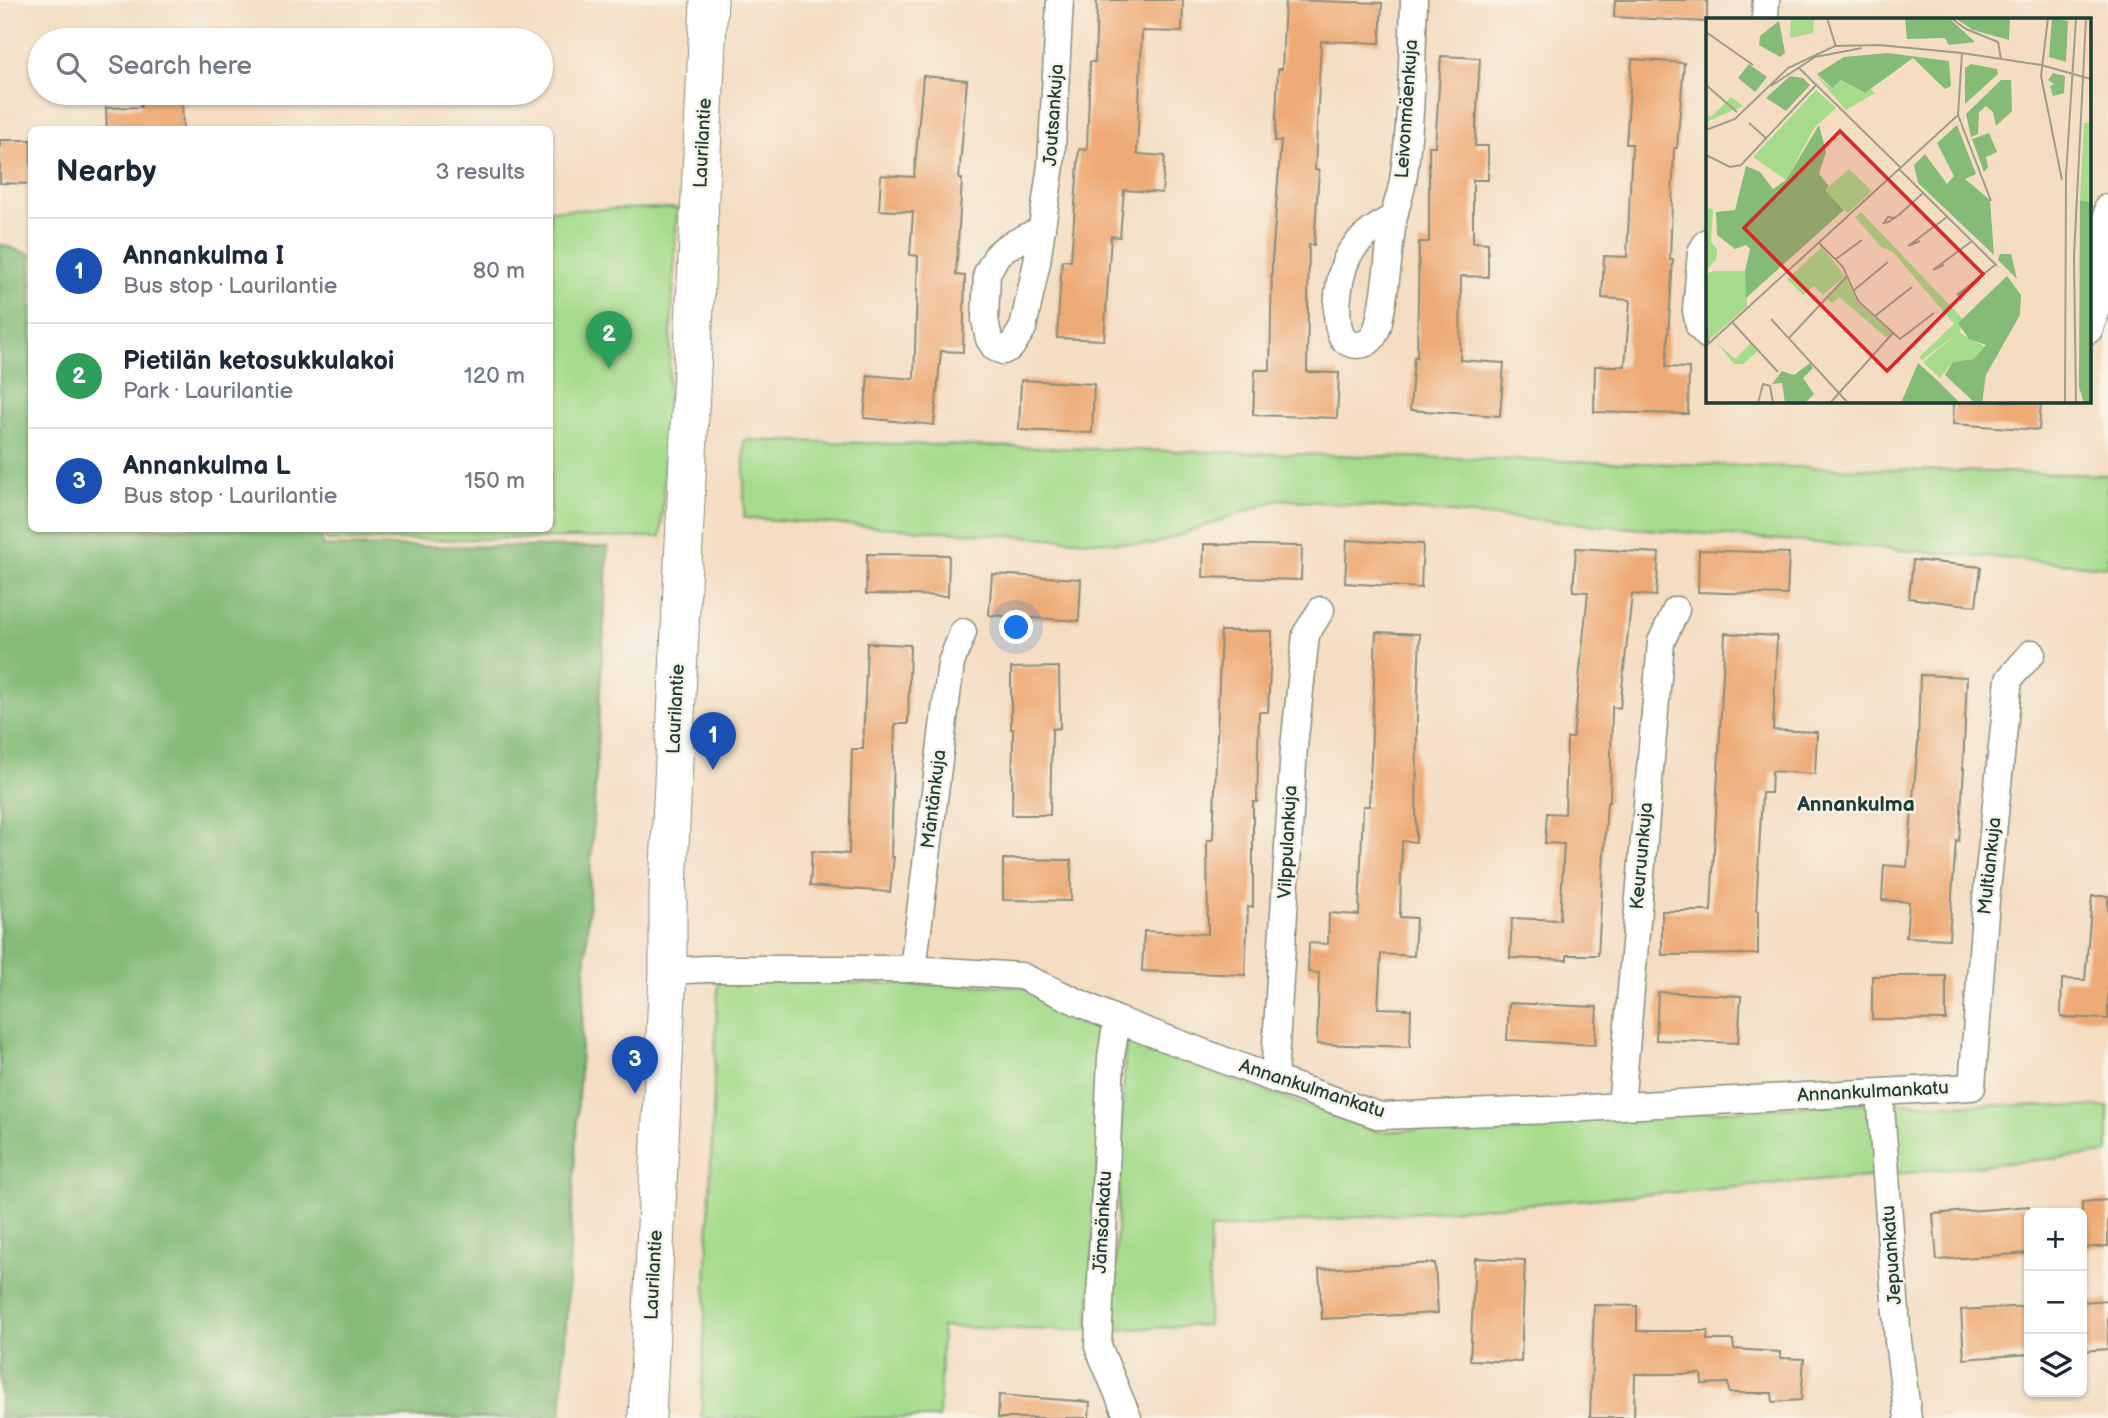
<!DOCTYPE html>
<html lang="en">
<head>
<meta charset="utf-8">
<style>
  body { margin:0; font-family:"Balsamiq Sans",sans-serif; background:#f2f2f3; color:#1f2937 }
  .controls { position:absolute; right:21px; bottom:21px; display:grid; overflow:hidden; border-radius:10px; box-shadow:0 2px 5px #0004 }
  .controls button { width:63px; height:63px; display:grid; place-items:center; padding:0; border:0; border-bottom:2px solid #e0e1e3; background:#fff; color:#1f2937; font:35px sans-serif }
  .you { position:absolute; left:1017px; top:628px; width:24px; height:24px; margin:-18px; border:5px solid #fff; border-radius:50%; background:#1a73e8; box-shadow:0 0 0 10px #1a73e833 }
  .badge { display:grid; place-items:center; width:46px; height:46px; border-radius:50%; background:#db2777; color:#fff; font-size:23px; font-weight:700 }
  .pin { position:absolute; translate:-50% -58px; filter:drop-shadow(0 2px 4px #0008) }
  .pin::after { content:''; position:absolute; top:37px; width:24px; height:21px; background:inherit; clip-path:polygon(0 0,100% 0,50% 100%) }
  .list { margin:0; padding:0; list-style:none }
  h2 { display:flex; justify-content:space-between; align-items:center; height:91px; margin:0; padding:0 28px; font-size:30px }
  h2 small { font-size:23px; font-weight:400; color:#747a83 }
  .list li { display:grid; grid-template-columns:46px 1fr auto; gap:21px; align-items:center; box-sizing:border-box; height:105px; padding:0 28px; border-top:2px solid #e0e1e3 }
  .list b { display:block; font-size:26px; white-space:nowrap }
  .list p { margin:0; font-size:23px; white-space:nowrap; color:#747a83 }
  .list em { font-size:23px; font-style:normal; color:#747a83 }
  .icon { flex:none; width:38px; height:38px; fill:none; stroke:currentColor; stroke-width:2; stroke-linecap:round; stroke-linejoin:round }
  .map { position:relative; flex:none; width:2108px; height:1418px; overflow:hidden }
  .search { position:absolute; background:#fff; box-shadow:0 2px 5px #0004; left:28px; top:28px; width:525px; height:77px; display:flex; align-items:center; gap:18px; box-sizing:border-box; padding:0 24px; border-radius:38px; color:#747a83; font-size:26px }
  .panel { position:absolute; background:#fff; box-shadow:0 2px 5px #0004; left:28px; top:126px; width:525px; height:406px; border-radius:10px }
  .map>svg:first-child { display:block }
  .green { fill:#a5db8b; stroke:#628c60; stroke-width:2 }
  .forest { fill:#84bb77; stroke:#527c56; stroke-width:2 }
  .building { fill:#eeaa75 }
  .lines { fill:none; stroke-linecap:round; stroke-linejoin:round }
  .street-casing { stroke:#8a8d7b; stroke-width:29 }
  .secondary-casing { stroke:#8a8d7b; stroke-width:39 }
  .street { stroke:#fff; stroke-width:26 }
  .secondary { stroke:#fff; stroke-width:37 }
  .labels { text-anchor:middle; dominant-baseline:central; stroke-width:5; stroke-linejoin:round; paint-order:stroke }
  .street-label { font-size:19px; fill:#1f3d34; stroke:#f7f3e8 }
  .neighbourhood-label { font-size:21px; font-weight:bold; fill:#1f3d34; stroke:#f7f3e8 }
  .inset-road { fill:none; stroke:#9f9d89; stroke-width:2 }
  .view { fill:#d62828; fill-opacity:0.15; stroke:#d62828; stroke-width:3.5 }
  .inset-edge { fill:none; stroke:#1f3d34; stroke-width:3.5 }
</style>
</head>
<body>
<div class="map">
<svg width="2108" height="1418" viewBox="0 0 2108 1418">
  <rect width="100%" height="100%" fill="#f7f3e8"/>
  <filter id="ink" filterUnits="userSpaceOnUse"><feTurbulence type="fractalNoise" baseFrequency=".0143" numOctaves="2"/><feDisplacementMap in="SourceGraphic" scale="14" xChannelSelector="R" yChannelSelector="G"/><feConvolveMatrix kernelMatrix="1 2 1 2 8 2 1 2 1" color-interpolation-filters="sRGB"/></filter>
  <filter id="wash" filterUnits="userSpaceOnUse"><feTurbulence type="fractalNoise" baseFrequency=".00686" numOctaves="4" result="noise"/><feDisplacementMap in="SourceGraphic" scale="28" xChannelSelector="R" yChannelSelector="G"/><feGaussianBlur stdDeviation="1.57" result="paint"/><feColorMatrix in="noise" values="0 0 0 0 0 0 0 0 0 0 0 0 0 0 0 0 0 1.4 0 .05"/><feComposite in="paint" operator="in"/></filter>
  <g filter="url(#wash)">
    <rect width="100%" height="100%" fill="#f4ddc2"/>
    <!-- green -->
    <path class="green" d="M677 208 661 537 326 541V529L550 528V210Z
      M744 440 2108 475V567L1280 499 1152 545 744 518Z
      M718 981 1020 986 1106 1025 1088 1331 942 1327 939 1418H701Z
      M1126 1040 1378 1132 1871 1102 1879 1176 1210 1229 1208 1325 1112 1330Z
      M1889 1103 2108 1107V1153L1896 1174Z"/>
    <!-- forest -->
    <path class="forest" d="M0 244 31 255 32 528H322V546L608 547 561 1418H0Z"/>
    <g id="blocks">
      <!-- building -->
      <path class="building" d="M1097 0H1183L1182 32 1142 31 1137 154 1165 156 1162 193 1124 190 1120 237 1111 236 1104 340 1057 338 1062 260 1071 261 1079 149 1087 150 1090 62H1095Z
        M1285 0 1382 3 1380 43 1321 41 1315 170H1319L1314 245 1309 244 1307 372 1339 373 1337 418 1253 415 1255 370H1270L1272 261 1281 141H1275L1278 69H1282Z
        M1615 0H1707V22L1614 17Z
        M1441 56 1480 58 1475 146H1488V180H1473V242L1488 243V277L1461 276 1460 360 1504 363 1500 416 1410 410 1414 357H1417L1419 242H1429V146H1435Z
        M1632 59 1684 63 1677 148H1674L1670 260H1673L1666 367 1689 368 1688 414 1594 412 1595 366H1625L1630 300 1602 298 1604 256 1627 257 1632 144H1626Z
        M923 76 967 80 959 179H962L956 275 965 276 963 352 941 351 934 425 864 418 868 375 914 379 918 256 910 255 913 212 879 210 881 175 914 177Z
        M140 93H182L183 130H107L106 108 141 107Z
        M0 140H31V184L0 183Z
        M1021 380 1094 384 1092 433 1019 430Z
        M1954 401H2041L2039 430 1953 424Z
        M1347 540 1423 544 1421 588 1345 583Z
        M1204 544 1302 546 1301 580 1203 577Z
        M1576 548 1659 553 1656 596 1632 594 1620 708 1612 707 1610 802H1607L1598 955H1567V960L1510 958 1512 918 1560 920 1564 844 1545 843 1547 813 1565 814 1567 738H1573L1588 592 1573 591Z
        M1699 550 1789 553 1787 595 1698 592Z
        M867 554 949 555 948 596 866 594Z
        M1913 560 1981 567 1976 606 1909 598Z
        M992 574 1081 579 1079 621 989 615Z
        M1221 631H1272L1268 712H1259L1257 802H1253V907H1248L1245 975 1142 971 1144 931 1208 934 1207 840H1213Z
        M1376 632 1420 634 1417 713 1416 842 1402 841 1400 917 1416 918 1414 956 1381 954 1378 1008 1411 1009 1410 1047 1317 1044 1319 973 1308 972 1309 943 1328 944 1329 913 1359 915 1363 806H1369Z
        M1725 633 1777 636 1773 730 1817 732 1815 774 1772 771 1771 793H1762L1756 911H1758V954L1662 955V911H1711Z
        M867 643 910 645 908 724H895L891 857H894L890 892 810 886 812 851 849 854 852 749H863Z
        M1059 667 1060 728 1052 729 1050 815H1012L1013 729H1011V668Z
        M1920 675 1967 677 1963 769H1964L1959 841 1956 840 1949 939 1906 937 1909 902 1882 900 1884 865 1907 867 1918 743Z
        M1003 859 1071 860V901L1003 900Z
        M2092 896H2108V1019L2061 1017 2062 979 2085 980Z
        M1872 976H1946V1020L1872 1019Z
        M1658 992 1741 996 1738 1043 1656 1040Z
        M1509 1003 1597 1007 1595 1045 1507 1040Z
        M2108 1200V1246L2082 1248V1202Z
        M2029 1206V1253L1937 1260 1933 1214Z
        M1475 1258 1525 1260 1521 1362 1470 1360Z
        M1435 1263 1438 1313 1322 1319 1319 1269Z
        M2108 1300V1349L2082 1351V1302Z
        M1594 1305 1637 1306V1331H1708L1707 1340H1733L1734 1349 1780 1352V1358L1804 1359 1801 1400 1773 1402 1772 1393H1729L1728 1383 1702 1384 1701 1374H1635L1634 1418H1590Z
        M2029 1306V1354L1964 1359 1961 1310Z
        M999 1395 1090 1402 1089 1418H998Z"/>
    </g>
  </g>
  <g filter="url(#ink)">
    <use href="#blocks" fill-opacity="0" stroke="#8a8d7b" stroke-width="2"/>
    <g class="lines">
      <!-- street casing -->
      <g class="street-casing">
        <path id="street" d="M1765 19 1766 0
          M1393 217C1378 227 1363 235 1352 250 1339 266 1332 318 1342 337 1349 348 1366 347 1373 337 1377 331 1379 323 1380 316 1387 285 1388 253 1393 222 1395 208 1401 194 1403 180 1412 121 1412 60 1414 0
          M1042 229 1005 248 997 255 987 273 985 320 989 339 995 348 1003 351 1011 347 1023 328 1037 262 1051 165 1060 0
          M1707 242 1701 252 1696 310 1699 326 1707 335
          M2089 330C2104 295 2103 246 2108 207
          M913 969 951 663 963 632
          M668 971 706 969H913L1021 976 1117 1020 1274 1079 1380 1116 1549 1110 1972 1087 1986 900 2009 679 2032 653
          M1117 1020 1111 1057 1098 1346 1128 1418
          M1274 1079 1294 747 1306 634 1321 610
          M1880 1092 1898 1341 1908 1418
          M1621 1106 1661 642 1676 610"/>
      </g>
      <!-- secondary casing -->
      <g class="secondary-casing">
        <path id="secondary" d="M647 1418 668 971V890L709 0"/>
      </g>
      <!-- street -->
      <use href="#street" class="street"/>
      <!-- secondary -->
      <use href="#secondary" class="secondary"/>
    </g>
  </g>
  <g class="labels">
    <!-- street labels -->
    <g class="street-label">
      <text transform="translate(1407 109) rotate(-86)">Leivonmäenkuja</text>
      <text transform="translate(1054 115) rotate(-86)">Joutsankuja</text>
      <text transform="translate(703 143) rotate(-87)">Laurilantie</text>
      <text transform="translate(676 709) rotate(-87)">Laurilantie</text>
      <text transform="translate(934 799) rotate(-83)">Mäntänkuja</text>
      <text transform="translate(1288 842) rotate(-87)">Vilppulankuja</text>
      <text transform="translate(1642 856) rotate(-85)">Keuruunkuja</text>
      <text transform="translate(1990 866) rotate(-84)">Multiankuja</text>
      <text transform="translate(1312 1089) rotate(18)">Annankulmankatu</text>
      <text transform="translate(1873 1092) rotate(-3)">Annankulmankatu</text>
      <text transform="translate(1103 1222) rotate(-87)">Jämsänkatu</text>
      <text transform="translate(1892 1255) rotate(-94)">Jepuankatu</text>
      <text transform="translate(654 1275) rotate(-87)">Laurilantie</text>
    </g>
    <!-- neighbourhood labels -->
    <g class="neighbourhood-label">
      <text x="1856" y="804">Annankulma</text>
    </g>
  </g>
  <!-- overview -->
  <g transform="translate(1706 18)">
    <rect width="385" height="385" fill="#f4ddc2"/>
    <path d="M85 0H108L107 15 84 20ZM110 57 125 70 135 62 158 75 165 71 169 75 140 92ZM110 72 130 90 108 110 80 162 47 139ZM25 79 37 88 0 104V96L5 99ZM385 104 384 159V184L374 182 378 105ZM143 151 166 173 142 195 119 172ZM0 190 7 191 5 224 11 231 10 242 0 252ZM155 194 256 300 254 315 279 329 268 341 247 344 234 360 217 344 252 315 216 342 213 339 248 306 187 234 175 229 149 199ZM116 229 139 258 117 277 108 268 97 277 81 261ZM7 253H39L41 288 3 322 0 256ZM140 260 151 284 186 315 182 321 133 279 126 285 119 279ZM11 325 29 341 45 325 52 333 37 346H28Z" fill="#a5db8b"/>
    <path d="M199 0H243L269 24 243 27 239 20 201 21ZM249 0H304L303 22 267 12ZM346 0 362 3 360 44 343 39ZM73 3 79 35 74 39 53 27 54 18ZM182 35 243 43 245 68 239 71 207 40 159 75 135 62 126 70 111 56 138 39ZM43 46 61 59 49 74 32 60ZM265 46 291 51 292 56 259 86V50ZM347 55 359 58 358 75 347 78 344 68 348 66 342 62ZM84 58 97 60 104 67 80 93 60 80ZM295 62H305L306 93 290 108 287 94 280 88 273 94 272 116 265 119 260 96ZM113 107 120 134 113 156 123 168 119 172 138 192 40 280 39 253 44 231 40 227 29 231 11 217 10 194 29 192 40 148 54 154 67 171 80 162ZM251 107 270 156 259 161 284 182 288 237 212 165 208 147 219 136 241 166 248 158 231 125ZM283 115 291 134 280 139 282 149 278 154 266 121ZM374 182 384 184 385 385H378L373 369ZM294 236H305L311 261 292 242ZM301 258 315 277 314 297 280 357 276 385H269L239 357 247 344 268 341 280 327 263 321 252 305ZM104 345 107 350 97 360 108 376 99 385H79L76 365 66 366 76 353 88 357ZM212 345 233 364 254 385H195Z" fill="#84bb77"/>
    <path class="inset-road" d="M121 0 130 29M245 0 260 11 292 24 295 41M342 0 335 58 356 162M0 14 47 47M93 50 195 150M0 67 31 94M65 68 109 39 156 30M252 97 285 183M252 97 256 35M43 105 61 121M0 112 29 101 82 50 129 28 173 27 256 35 335 47 385 61M0 137 24 149 35 147 110 67M193 151 291 248M189 200 182 199 178 205 182 204 187 201 194 196 217 175M214 223 202 228 241 199M113 225 137 249 152 283 194 321 228 295M130 241 156 222M238 247 227 252 266 223M261 272 251 277 289 247M147 273 182 244M0 289 2 325M169 298 206 269M65 301 142 385M26 304 72 354M83 320 141 258M0 328 252 97M52 385 57 366 64 368 67 385M124 385 187 315M359 385 360 157 370 0M370 385 368 238 380 0"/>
    <path class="view" d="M134 113 277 256 181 353 38 210Z"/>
    <rect width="385" height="385" class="inset-edge"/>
  </g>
</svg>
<div class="controls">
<button>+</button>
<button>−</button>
<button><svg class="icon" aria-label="layers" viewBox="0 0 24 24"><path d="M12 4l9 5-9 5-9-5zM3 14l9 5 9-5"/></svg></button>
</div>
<div class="you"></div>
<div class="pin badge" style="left:713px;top:770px;background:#1a4fb4">1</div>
<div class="pin badge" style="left:609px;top:369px;background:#2e9e5b">2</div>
<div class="pin badge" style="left:635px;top:1094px;background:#1a4fb4">3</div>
<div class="search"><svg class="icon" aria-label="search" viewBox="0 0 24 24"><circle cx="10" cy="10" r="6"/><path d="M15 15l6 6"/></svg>Search here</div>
<section class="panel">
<h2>Nearby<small>3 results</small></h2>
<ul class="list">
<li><span class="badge" style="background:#1a4fb4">1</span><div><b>Annankulma I</b><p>Bus stop · Laurilantie</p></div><em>80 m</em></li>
<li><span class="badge" style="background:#2e9e5b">2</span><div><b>Pietilän ketosukkulakoi</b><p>Park · Laurilantie</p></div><em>120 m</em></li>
<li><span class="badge" style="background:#1a4fb4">3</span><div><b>Annankulma L</b><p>Bus stop · Laurilantie</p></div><em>150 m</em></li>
</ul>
</section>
</div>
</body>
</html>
